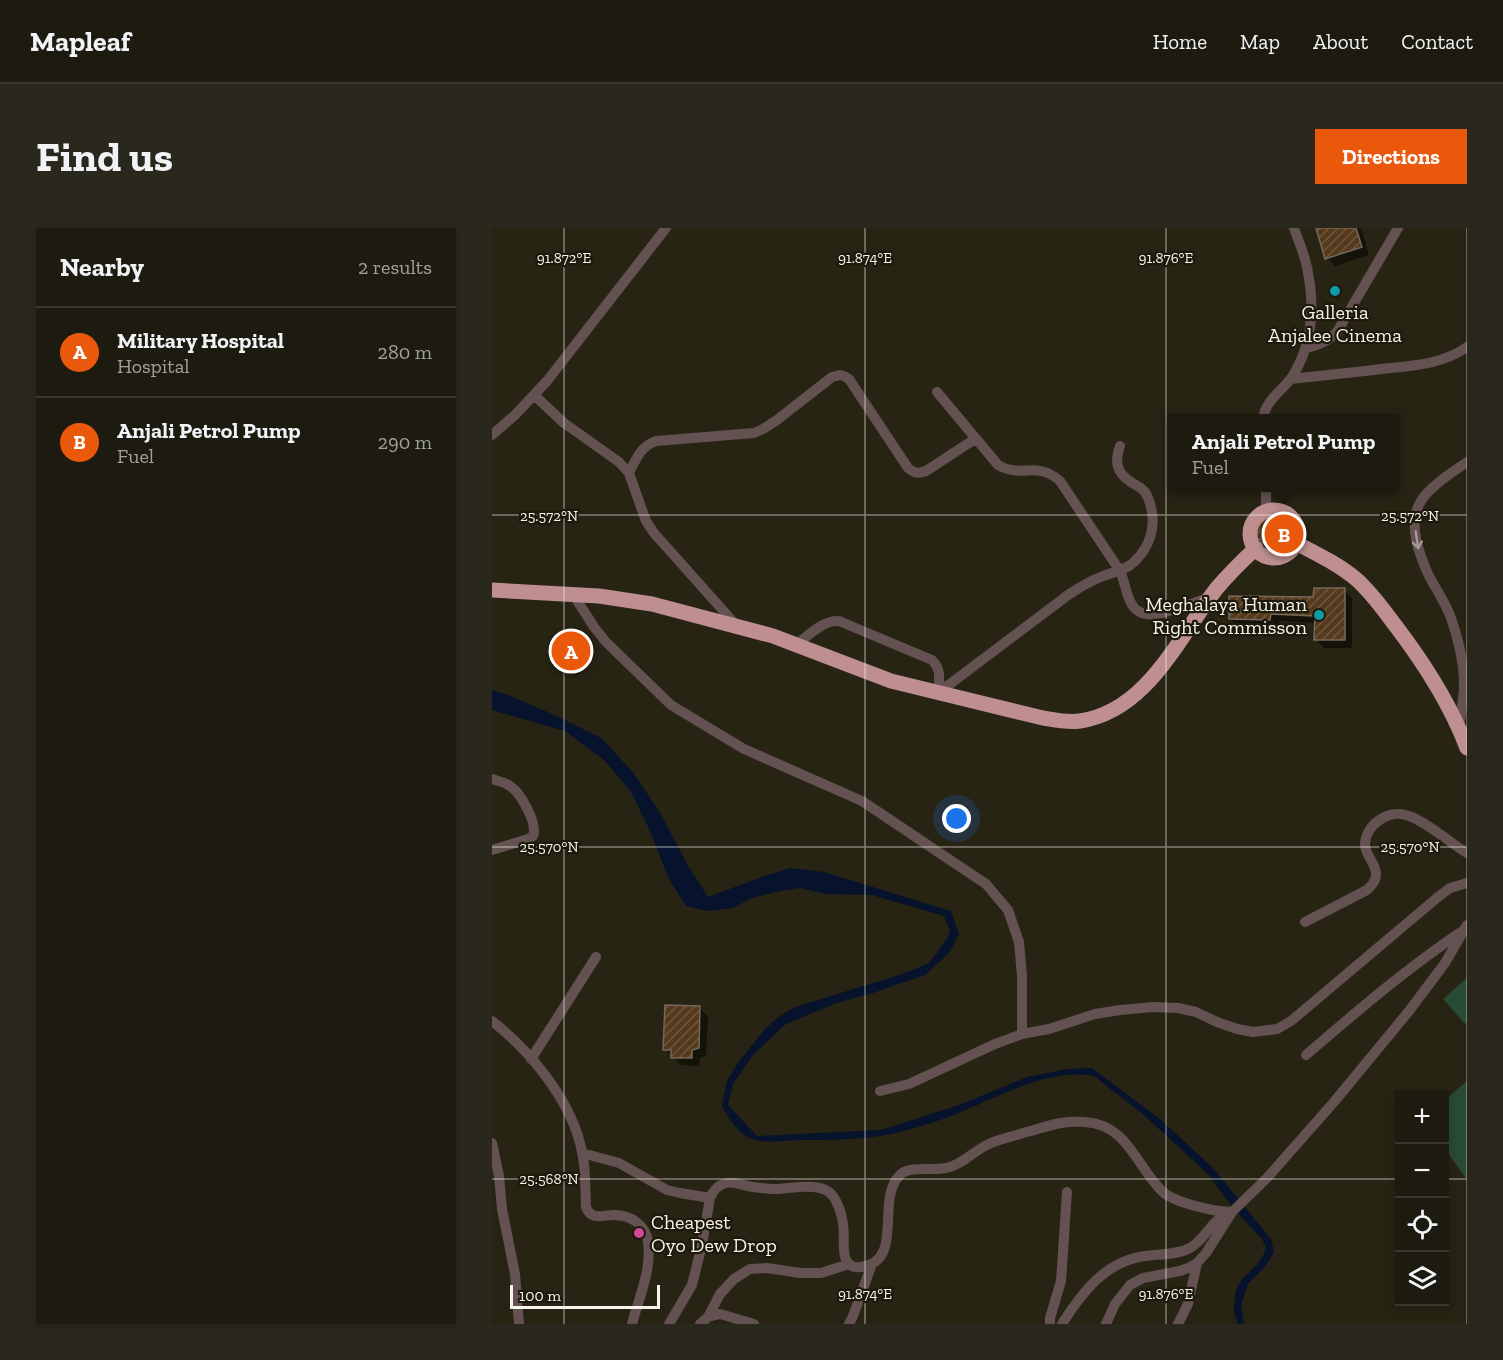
<!DOCTYPE html>
<html lang="en">
<head>
<meta charset="utf-8">
<style>
  body { margin:0; font-family:"Zilla Slab",serif; background:#2a281d; color:#f1f3f6 }
  .controls { position:absolute; right:18px; bottom:18px; display:grid; overflow:hidden; border-radius:0px; box-shadow:0 3px 9px #0003 }
  .controls button { width:54px; height:54px; display:grid; place-items:center; padding:0; border:0; border-bottom:2px solid #3b392f; background:#1d1b0f; color:#f1f3f6; font:30px sans-serif }
  .scale { position:absolute; left:18px; bottom:15px; width:150px; box-sizing:border-box; padding-left:6px; border:3px solid #f6f4ea; border-top:0; font-size:16px; line-height:21px; white-space:nowrap; color:#f6f4ea; -webkit-text-stroke:4px #1e1a0b; paint-order:stroke }
  .you { position:absolute; left:465px; top:591px; width:21px; height:21px; margin:-15px; border:4px solid #fff; border-radius:50%; background:#1a73e8; box-shadow:0 0 0 9px #1a73e833 }
  .badge { display:grid; place-items:center; width:39px; height:39px; border-radius:50%; background:#ea580c; color:#fff; font-size:20px; font-weight:700 }
  .pin { position:absolute; translate:-50% -50%; border:3px solid #fff; box-shadow:0 2px 6px #0006 }
  .popup { position:absolute; left:676px; top:186px; width:231px; height:78px; box-sizing:border-box; display:grid; place-content:center; border-radius:0px; background:#1d1b0f; filter:drop-shadow(0 2px 4px #0005); font-size:20px; white-space:nowrap; color:#a0a19e }
  .popup b { font-size:22px; color:#f1f3f6 }
  .popup::after { content:''; position:absolute; left:50%; top:100%; margin-left:-12px; border:12px solid transparent; border-top-color:#1d1b0f }
  .list { margin:0; padding:0; list-style:none }
  h2 { display:flex; justify-content:space-between; align-items:center; height:78px; margin:0; padding:0 24px; font-size:26px }
  h2 small { font-size:20px; font-weight:400; color:#a0a19e }
  .list li { display:grid; grid-template-columns:39px 1fr auto; gap:18px; align-items:center; box-sizing:border-box; height:90px; padding:0 24px; border-top:2px solid #3b392f }
  .list b { display:block; font-size:22px; white-space:nowrap }
  .list p { margin:0; font-size:20px; white-space:nowrap; color:#a0a19e }
  .list em { font-size:20px; font-style:normal; color:#a0a19e }
  .icon { flex:none; width:33px; height:33px; fill:none; stroke:currentColor; stroke-width:2; stroke-linecap:round; stroke-linejoin:round }
  .map { position:relative; flex:none; width:975px; height:1096px; overflow:hidden; border-radius:0px }
  header { display:flex; align-items:center; gap:36px; box-sizing:border-box; height:84px; padding:0 30px; background:#1d1b0f; border-bottom:2px solid #3b392f }
  header strong { font-size:28px }
  nav { display:flex; gap:33px; margin-inline-start:auto; font-size:21px }
  .intro { display:flex; align-items:center; justify-content:space-between; box-sizing:border-box; height:144px; padding:0 36px }
  h1 { margin:0; font-size:42px }
  .button { padding:15px 27px; border-radius:0px; background:#ea580c; color:#fff; font-size:21px; font-weight:700 }
  main { display:flex; gap:36px; padding:0 36px }
  aside { flex:1; background:#1d1b0f; border-radius:0px; box-shadow:0 3px 9px #0003 }
  .map>svg:first-child { display:block }
  .garden { fill:#294a35 }
  .water { fill:#07122d }
  .shadow { fill:#0007 }
  .building { fill:url(#building-hatch); stroke:#77685b; stroke-width:1.5 }
  .lines { fill:none; stroke-linecap:round; stroke-linejoin:round }
  .minor { stroke:#645151; stroke-width:10 }
  .highway { stroke:#be8f8e; stroke-width:15 }
  .oneway { stroke:#a69a96 }
  .ticks { fill:none; stroke:#f6f4ea; stroke-width:1.5; stroke-opacity:0.45 }
  .culture-dot { fill:#0f9aa8; stroke:#1e1a0b; stroke-width:2 }
  .hotel-dot { fill:#d1479c; stroke:#1e1a0b; stroke-width:2 }
  .labels { text-anchor:middle; dominant-baseline:central; stroke-width:4.5; stroke-linejoin:round; paint-order:stroke }
  .poi-label { font-size:20px; fill:#f6f4ea; stroke:#1e1a0b }
  .ticks-label { font-size:15px; text-anchor:middle; fill:#f6f4ea; stroke:#1e1a0b; stroke-width:4.5; stroke-linejoin:round; paint-order:stroke }
</style>
</head>
<body>
<header>
<strong>Mapleaf</strong>
<nav><a>Home</a><a>Map</a><a>About</a><a>Contact</a></nav>
</header>
<div class="intro"><h1>Find us</h1><a class="button">Directions</a></div>
<main>
<aside>
<h2>Nearby<small>2 results</small></h2>
<ul class="list">
<li><span class="badge">A</span><div><b>Military Hospital</b><p>Hospital</p></div><em>280 m</em></li>
<li><span class="badge">B</span><div><b>Anjali Petrol Pump</b><p>Fuel</p></div><em>290 m</em></li>
</ul>
</aside>
<div class="map">
<svg width="975" height="1096" viewBox="0 0 975 1096">
  <defs>
    <pattern id="building-hatch" width="6" height="6" patternUnits="userSpaceOnUse" patternTransform="scale(1.5)"><rect width="6" height="6" fill="#553a1d"/><path d="M-1 1l2-2M0 6l6-6M5 7l2-2" fill="none" stroke="#6e573e"/></pattern>
  </defs>
  <rect width="100%" height="100%" fill="#272414"/>
  <!-- garden -->
  <path class="garden" d="M975 750V794L973 796 951 771Z
    M975 853V952L953 921 952 873Z"/>
  <!-- water -->
  <path class="water" d="M0 462 19 468 67 489 109 510 140 543 167 583 198 641 216 669 273 648 298 640 332 644 459 683 467 706 457 725 433 747 381 765 342 776 294 796 261 827 241 856 236 877 265 908 389 902 467 877 535 849 575 841 600 840 668 891 721 940 779 1011 782 1024 774 1038 756 1056 749 1077 752 1096H746C743 1090 742 1084 742 1077 743 1073 743 1066 744 1062 750 1045 769 1041 774 1019L770 1011 751 991 731 967 717 947 653 888 602 848C558 840 510 867 471 883 455 890 439 895 423 900 388 911 351 912 315 912 270 912 255 925 230 878L235 853 245 836 272 802 285 790 303 779 404 748 426 740 437 735 454 712 458 703 452 688 380 667 334 666 308 660 288 663 260 670 241 680 215 683 194 678 177 651 157 601 139 564 113 533 73 503 0 482Z"/>
  <!-- shadow -->
  <path class="shadow" d="M825 0H869L877 27 843 38 835 30Z
    M792 295 808 311 800 320 780 322 774 316H769L763 310Z
    M852 362 860 370V420H832L824 412V395L787 393 786 400 746 399 738 391 822 371Z
    M207 780 216 788 214 828 208 830 207 838 189 837 173 821Z"/>
  <!-- building -->
  <path class="building" d="M824 0H864L870 19 833 31Z
    M780 287 793 294 804 305 798 307 794 315 776 318 773 317 767 311H762L763 301 768 292 770 289 775 290Z
    M822 360H853V412H822L823 388 779 386 778 392 737 391V368L821 369Z
    M173 777 208 778 207 820 200 822V830H179V822H171Z"/>
  <g class="lines">
    <!-- minor -->
    <path class="minor" d="M814 120C827 117 835 114 845 104L906 0
      M799 151C826 148 854 145 882 142 913 138 949 138 975 119
      M445 164 506 237C530 251 544 232 568 253L628 343C633 354 634 366 639 375 649 394 671 385 687 380 697 376 708 373 719 369
      M42 167 72 195 127 234 137 245 150 282 154 293 162 305 244 397
      M771 190C774 172 790 163 800 149 820 118 823 80 816 45 814 29 807 15 802 0
      M0 207 23 187 55 153 174 0
      M137 245C144 231 149 218 164 213L262 205 271 201 285 192 340 149 348 147 352 148 357 151 416 240C422 245 426 246 434 243L483 211
      M774 260V283
      M81 366 102 399 114 414 179 477 252 521 370 573 494 656 516 682 527 714 530 748V806
      M305 416C317 407 331 392 347 393L440 432C450 442 447 452 446 465
      M446 465 576 367C587 360 597 353 609 349 620 344 633 343 642 334 658 319 664 299 659 279 657 273 656 266 651 262 648 259 643 257 639 254 625 245 622 235 628 218
      M967 498C969 485 972 470 972 457 972 435 967 414 960 393 955 377 945 363 937 348 927 326 915 295 929 273 938 258 961 244 975 234
      M0 551C6 553 13 554 18 558 29 565 46 596 41 608L36 611 0 622
      M813 694 875 662C880 657 884 653 884 646 884 635 873 628 873 616 874 596 898 580 917 588 937 595 956 614 975 625
      M0 793C37 822 76 869 88 915 94 936 93 957 94 979 99 993 111 987 122 987 139 987 154 997 156 1014 160 1042 147 1069 140 1096
      M814 827C864 784 914 741 969 704
      M39 831 104 729
      M388 863 417 856 503 816 530 806 557 801 603 786 628 782 661 779 686 780 704 784 725 794 745 801 761 804 785 801 799 793 946 669 958 660 975 655
      M0 915 7 948 10 981 23 1046 27 1096
      M90 925 127 935 175 962 188 965 218 970
      M216 1089 228 1066 242 1051 258 1041 275 1040 308 1045H329L357 1036
      M177 1096 200 1057 210 1017 218 970C221 963 226 957 234 955 242 953 252 958 261 959 268 960 276 961 283 961 298 961 330 953 340 967 346 974 350 987 351 996 354 1011 345 1042 369 1039 414 1033 382 970 409 946 420 937 444 944 458 939 472 935 483 922 497 916 507 911 520 909 531 905 555 899 568 892 593 894 637 897 644 939 671 964 683 975 724 984 740 984
      M208 1096 216 1089 228 1086 262 1096
      M357 1096 361 1088 380 1036
      M558 1096V1090L569 1053 575 964
      M570 1096C590 1064 614 1033 653 1028 668 1026 685 1027 698 1020 711 1013 717 998 728 990 731 987 736 986 740 984
      M614 1096 623 1076 638 1057 651 1050 688 1043 696 1040 705 1035 714 1025 740 984 775 950 842 874 917 783 953 735 975 697
      M686 1096 696 1076 705 1035"/>
    <!-- highway -->
    <path class="highway" d="M758 306a24 24 0 1 1 48 0a24 24 0 1 1-48 0Z
      M804 315C825 326 846 336 864 351 879 364 891 381 903 397 932 435 958 475 975 520
      M0 362 107 368 160 376 281 408 399 453 551 490C563 492 576 495 588 493 656 483 687 408 725 360 737 346 750 333 764 320"/>
  </g>
  <!-- one-way arrows -->
  <defs><path id="oneway-shaft" d="M-6 0H5M1.5-3L5.5 0L1.5 3" fill="none" stroke-width="1.6" stroke-linecap="round" stroke-linejoin="round" transform="scale(1.5)"/></defs>
  <use class="oneway" href="#oneway-shaft" transform="translate(925 312) rotate(81)"/>
  <!-- ticks -->
  <path class="ticks" d="M72 0V1096M373 0V1096M674 0V1096M975 0V1096M0 287H975M0 619H975M0 951H908M952 951H975"/>
  <!-- markers -->
  <g class="culture-dot">
    <circle cx="843" cy="63" r="6"/>
    <circle cx="827" cy="387" r="6"/>
  </g>
  <circle class="hotel-dot" cx="147" cy="1005" r="6"/>
  <g class="labels">
    <!-- poi labels -->
    <g class="poi-label">
      <text x="843" y="84">Galleria<tspan x="843" dy="23">Anjalee Cinema</tspan></text>
      <text x="815" y="376" text-anchor="end">Meghalaya Human<tspan x="815" dy="23">Right Commisson</tspan></text>
      <text x="159" y="994" text-anchor="start">Cheapest<tspan x="159" dy="23">Oyo Dew Drop</tspan></text>
    </g>
  </g>
  <g class="ticks-label">
    <text x="72" y="35">91.872°E</text>
    <text x="373" y="35">91.874°E</text>
    <text x="674" y="35">91.876°E</text>
    <text x="57" y="293">25.572°N</text>
    <text x="918" y="293">25.572°N</text>
    <text x="57" y="624">25.570°N</text>
    <text x="918" y="624">25.570°N</text>
    <text x="57" y="956">25.568°N</text>
    <text x="373" y="1071">91.874°E</text>
    <text x="674" y="1071">91.876°E</text>
  </g>
</svg>
<div class="controls">
<button>+</button>
<button>−</button>
<button><svg class="icon" aria-label="locate" viewBox="0 0 24 24"><circle cx="12" cy="12" r="6"/><path d="M12 2v4M12 18v4M2 12h4M18 12h4"/></svg></button>
<button><svg class="icon" aria-label="layers" viewBox="0 0 24 24"><path d="M12 4l9 5-9 5-9-5zM3 14l9 5 9-5"/></svg></button>
</div>
<div class="scale">100 m</div>
<div class="you"></div>
<div class="pin badge" style="left:79px;top:423px">A</div>
<div class="pin badge" style="left:792px;top:306px">B</div>
<div class="popup"><b>Anjali Petrol Pump</b>Fuel</div>
</div>
</main>
</body>
</html>
